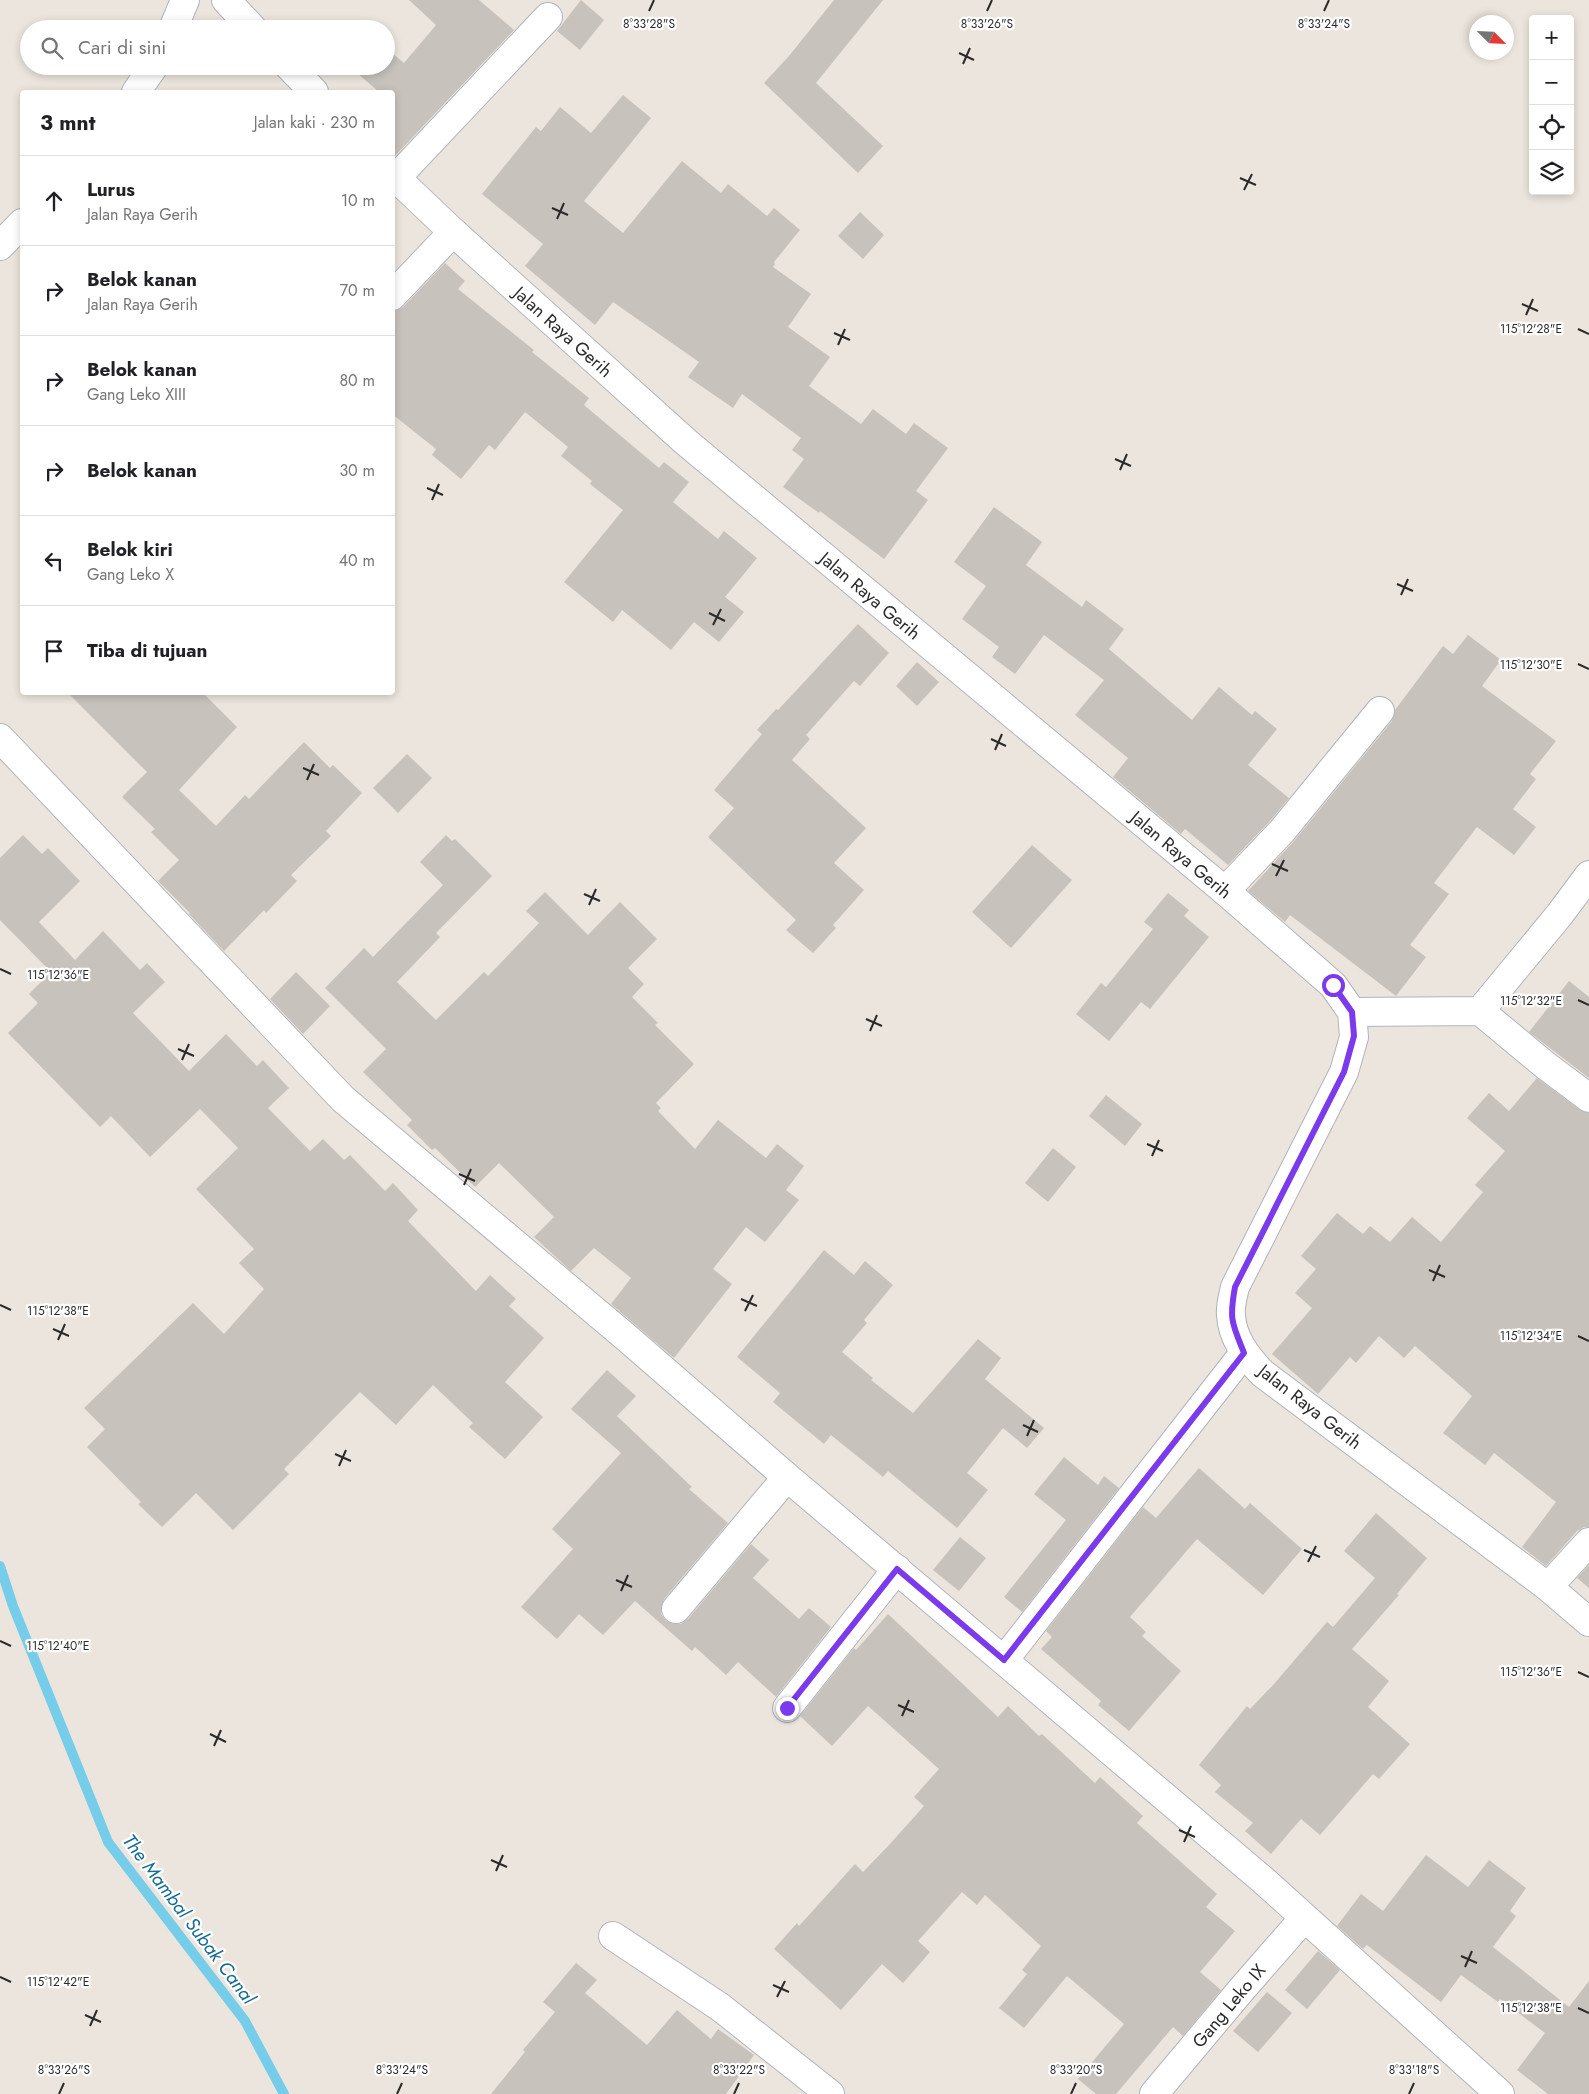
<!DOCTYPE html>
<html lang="id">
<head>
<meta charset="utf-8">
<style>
  body { margin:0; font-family:Jost,sans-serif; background:#f2f2f2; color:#202124 }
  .controls { position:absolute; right:15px; top:15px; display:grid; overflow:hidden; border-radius:5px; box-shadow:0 2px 8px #0003 }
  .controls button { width:45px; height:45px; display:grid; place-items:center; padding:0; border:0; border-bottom:1px solid #e0e0e0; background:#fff; color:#202124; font:25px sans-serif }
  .compass { position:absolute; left:1469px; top:15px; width:45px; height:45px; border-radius:50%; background:#fff; box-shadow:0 2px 8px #0003; rotate:114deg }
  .stop { position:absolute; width:15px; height:15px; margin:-11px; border:4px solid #7c3aed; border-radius:50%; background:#fff }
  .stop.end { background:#7c3aed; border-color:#fff; box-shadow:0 1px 5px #0008 }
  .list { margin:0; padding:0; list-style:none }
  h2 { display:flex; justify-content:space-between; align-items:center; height:65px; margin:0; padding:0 20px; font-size:21px }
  h2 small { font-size:16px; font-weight:400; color:#757577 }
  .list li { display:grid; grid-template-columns:32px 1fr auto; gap:15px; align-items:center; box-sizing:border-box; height:90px; padding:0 20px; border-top:1px solid #e0e0e0 }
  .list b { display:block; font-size:19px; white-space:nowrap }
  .list p { margin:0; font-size:16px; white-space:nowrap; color:#757577 }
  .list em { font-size:16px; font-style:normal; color:#757577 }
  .icon { flex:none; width:28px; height:28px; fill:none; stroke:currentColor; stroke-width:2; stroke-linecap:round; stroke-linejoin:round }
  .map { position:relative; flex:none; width:1589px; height:2094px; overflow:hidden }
  .search { position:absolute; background:#fff; box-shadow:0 2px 8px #0003; left:20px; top:20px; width:375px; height:55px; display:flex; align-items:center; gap:12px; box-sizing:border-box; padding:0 18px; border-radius:28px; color:#757577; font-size:19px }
  .panel { position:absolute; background:#fff; box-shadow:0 2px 8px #0003; left:20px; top:90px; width:375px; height:605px; border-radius:5px }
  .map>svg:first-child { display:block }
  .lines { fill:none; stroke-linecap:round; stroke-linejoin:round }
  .stream { stroke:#75cde9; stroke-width:10 }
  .building { fill:#c7c2bc }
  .street-casing { stroke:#b0b4bd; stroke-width:30 }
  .secondary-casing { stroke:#b0b4bd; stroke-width:30 }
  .street { stroke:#fff; stroke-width:28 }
  .secondary { stroke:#fff; stroke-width:28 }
  .route { stroke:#7c3aed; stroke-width:6 }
  .ticks { fill:none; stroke:#2a2a2a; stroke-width:2 }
  .labels { text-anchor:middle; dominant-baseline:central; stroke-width:4.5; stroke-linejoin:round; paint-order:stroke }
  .street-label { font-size:18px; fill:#2a2a2a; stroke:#fff }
  .water-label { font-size:19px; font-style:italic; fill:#136c95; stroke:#fff }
  .ticks-label { font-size:12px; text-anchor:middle; fill:#2a2a2a; stroke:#fff; stroke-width:4.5; stroke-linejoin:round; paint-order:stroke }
</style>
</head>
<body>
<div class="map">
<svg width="1589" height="2094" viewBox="0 0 1589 2094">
  <rect width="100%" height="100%" fill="#ece5dd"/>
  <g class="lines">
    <!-- stream -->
    <path class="stream" d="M0 1566 13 1606 108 1842 245 2021 284 2094"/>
  </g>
  <!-- building -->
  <path class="building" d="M409 0H479L514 30 392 159V92H379L349 66H386V48L404 63 436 25Z
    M581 0 604 20 580 50 557 31Z
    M834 0H883L816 83 883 146 858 173 764 83 789 56Z
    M623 95 651 118 584 201 623 233 682 161 721 193 728 184 767 216 774 208 800 230 774 262 775 264 773 267 811 294 788 327 830 357 809 386 861 424 873 409 906 434 914 423 948 448 916 491 928 500 884 559 820 511 819 513 783 487 804 459 792 450 801 438 742 394 733 408 688 377 699 362 613 302 595 325 525 266 543 244 482 194 536 127 541 131 560 107 591 133Z
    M860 212 884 235 863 259 838 236Z
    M445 263 465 281 458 289 534 350 532 352 589 398 584 405 659 468 664 462 689 482 673 502 718 539 724 531 757 558 725 597 744 612 719 642 694 622 671 650 622 610 613 622 564 582 623 510 590 484 592 481 561 456 568 447 525 412 495 450 489 445 461 479 432 455 436 449 392 414V312L403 307Z
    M994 507 1042 542 1026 565 1082 607 1086 600 1124 629 1109 649 1192 720 1219 687 1252 715 1255 711 1277 729 1248 765 1289 798 1270 821 1228 865 1185 829 1181 834 1113 777 1128 758 1075 715 1104 680 1044 635 1015 674 992 657 999 647 962 619 986 586 954 562Z
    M858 624 889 653 860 686 854 681 806 735 810 739 792 760 866 828 834 863 864 890 833 925 836 928 813 953 786 930 796 920 708 837 734 808 714 790 762 734 757 730 776 709 778 710Z
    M1468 635 1501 660 1482 686 1556 741 1530 774 1536 779 1513 809 1536 827 1514 855 1477 827 1434 883 1449 894 1410 945 1426 957 1396 996 1290 915 1285 922 1248 891 1294 841 1392 721 1395 710 1443 646 1453 654Z
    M917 662 939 682 917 706 896 686Z
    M67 692H202L237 727 179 790 216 826 245 795 249 799 304 742 330 768 333 765 362 793 326 831 331 836 291 875 297 881 266 913 264 910 224 951 189 914 190 913 158 881 179 860 151 832 155 829 122 797 147 772Z
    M407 754 432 778 398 813 373 788Z
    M23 835 42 854 48 848 80 881 39 922 75 960 103 931 140 970 147 963 165 982 133 1013 189 1071 226 1034 257 1066 263 1060 289 1088 268 1108 310 1151 323 1139 344 1160 350 1155 385 1191 393 1183 418 1210 408 1221 476 1291 490 1275 516 1299 509 1306 544 1338 505 1382 543 1417 505 1459 469 1427 473 1423 433 1385 396 1425 360 1392 284 1469 289 1474 233 1530 196 1493 162 1527 138 1504 141 1502 87 1447 105 1429 84 1408 193 1303 224 1334 264 1289 239 1263 254 1249 196 1189 238 1148 200 1109 150 1157 111 1116 100 1127 8 1033 38 1003 29 994 51 972 0 920V858Z
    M446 835 452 841 455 839 492 876 436 933 440 937 397 982 436 1020 484 972 488 976 539 923 526 911 545 892 588 935 620 902 657 939 628 968 644 984 632 997 658 1023 655 1025 694 1064 656 1103 661 1108 658 1111 695 1149 718 1120 766 1158 777 1144 804 1166 786 1190 799 1200 765 1242 746 1227 713 1269 732 1284 674 1358 611 1304 631 1278 594 1248 571 1271 534 1237 554 1217 499 1163 475 1187 435 1148 432 1150 407 1125 412 1120 363 1072 386 1049 325 988 364 948 373 957 443 885 420 862Z
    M1032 845 1072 880 1011 948 972 912Z
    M1168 893 1189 910 1184 916 1209 937 1150 1009 1141 1002 1109 1041 1076 1014 1101 983 1106 987 1153 929 1144 922Z
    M296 972 330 1006 303 1034 270 999Z
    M1569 981 1589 997V1078L1529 1032Z
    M1537 1078 1580 1110 1589 1113V1527H1584L1577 1531 1546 1566 1522 1547 1556 1502 1494 1453 1485 1465 1443 1433 1472 1396 1415 1346 1404 1358 1379 1336 1356 1363 1350 1357 1318 1394 1272 1354 1312 1308 1295 1293 1316 1269 1301 1256 1337 1213 1363 1234 1370 1226 1390 1242 1412 1217 1441 1242 1483 1192 1475 1185 1505 1151 1467 1118 1489 1093 1509 1111Z
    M1106 1095 1142 1124 1125 1146 1089 1116Z
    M1053 1148 1076 1167 1048 1202 1025 1183Z
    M824 1250 854 1275 865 1261 893 1285 864 1320 867 1323 842 1352 873 1378 871 1380 913 1413 978 1339 1001 1358 985 1379 1044 1428 1027 1448 1003 1428 967 1473 988 1490 957 1528 888 1471 883 1477 831 1435 824 1444 773 1402 780 1393 737 1357Z
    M607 1370 636 1396 617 1416 692 1487 689 1489 728 1523 664 1599 661 1607V1614L666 1621 674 1624H681L688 1619 751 1544 769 1560 753 1578 799 1619 809 1608 831 1627 776 1697 738 1662 726 1675 695 1647 692 1651 635 1601 603 1635 579 1614 557 1639 521 1607 573 1549 552 1529 621 1453 571 1409Z
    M1064 1457 1098 1485 1104 1476 1119 1488 1022 1612 1004 1597 1066 1520 1034 1494Z
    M1199 1468 1245 1509 1250 1503 1302 1549 1263 1595 1197 1539 1130 1617 1146 1632 1142 1636 1181 1671 1129 1731 1098 1705 1101 1701 1041 1649 1052 1637 1046 1631 1143 1507 1156 1518Z
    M1376 1513 1427 1558 1397 1594 1399 1595 1352 1649 1389 1681 1368 1707 1410 1744 1379 1779 1373 1774 1320 1835 1301 1819 1271 1854 1245 1831 1253 1823 1215 1792 1221 1785 1199 1765 1247 1706 1250 1709 1274 1684 1327 1622 1333 1627 1375 1578 1344 1551Z
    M960 1537 986 1558 959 1591 933 1570Z
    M1589 1565V1588L1577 1578Z
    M888 1614 998 1717 1008 1706 1039 1736 1042 1734 1095 1783 1100 1777 1143 1816 1137 1823 1217 1894 1206 1907 1235 1931 1200 1972 1221 1990 1183 2036 1173 2027 1116 2094H1096L1078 2079 1124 2024 1067 1976 1024 2028 999 2008 1027 1974 1022 1970 1041 1946 985 1895 977 1905 962 1892 918 1941 930 1952 903 1983 882 1964 841 2010 774 1949 797 1923 799 1926 855 1864 863 1872 889 1845 924 1806 914 1797 939 1769 868 1706 832 1746 800 1716 854 1648 856 1650Z
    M1426 1855 1468 1887 1489 1860 1526 1888 1510 1911 1516 1916 1493 1947 1569 2007 1589 1981V2094H1548L1517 2070 1545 2033 1500 1999 1498 2002 1461 1975 1441 2002 1367 1945 1363 1949 1337 1926 1361 1894 1383 1911Z
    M1318 1951 1340 1970 1307 2009 1285 1990Z
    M576 1963 597 1980 585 1993 647 2045 677 2010 711 2039 718 2029 754 2055 726 2094H491L525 2052 523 2050 555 2012 543 2002Z
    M1267 1992 1292 2013 1258 2052 1233 2031Z"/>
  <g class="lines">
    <!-- street casing -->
    <g class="street-casing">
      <path id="street" d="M173 29 185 0
        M136 92 154 66
        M396 178 548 17
        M0 246 22 223
        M392 296 453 232
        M0 738 343 1099 627 1338 787 1477 1263 1880 1500 2094
        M1225 891 1282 831 1380 711
        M1480 1011 1560 914 1589 875
        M1352 1012 1480 1011 1545 1065 1589 1098
        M1548 1587 1589 1542
        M676 1609 787 1477
        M1004 1660 1244 1353
        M787 1708 897 1569
        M613 1936 720 2007 830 2094
        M1154 2094 1242 1989 1304 1918"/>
    </g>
    <!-- secondary casing -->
    <g class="secondary-casing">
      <path id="secondary" d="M226 0 253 29
        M289 66 314 92
        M392 174 453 232 686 442 1225 891 1333 985 1352 1012 1354 1037 1344 1072 1235 1287C1233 1296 1230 1306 1231 1315 1232 1338 1247 1357 1262 1373L1548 1587 1589 1622"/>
    </g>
    <!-- street -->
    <use href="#street" class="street"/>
    <!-- secondary -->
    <use href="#secondary" class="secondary"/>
  </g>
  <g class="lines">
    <!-- route -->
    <path class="route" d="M787 1708 897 1569 1004 1660 1244 1353C1232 1323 1229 1320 1235 1287L1344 1072 1354 1036 1352 1012 1333 985"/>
  </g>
  <!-- ticks -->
  <path class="ticks" d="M649 11 654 0M987 11 992 0M1324 11 1329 0M959 53 974 60M963 64 970 48M1240 178 1256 185M1244 190 1252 174M552 208 568 215M557 219 564 203M1522 304 1538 311M1526 315 1533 299M1578 329 1589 334M834 333 850 340M838 345 845 329M1115 459 1131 466M1120 470 1127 454M427 488 443 495M432 500 439 484M1397 584 1413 591M1401 595 1408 579M709 613 725 621M713 625 721 609M1578 664 1589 669M991 739 1006 746M995 750 1002 734M303 768 319 775M307 780 314 764M1272 864 1288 871M1276 876 1284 860M584 894 600 901M589 905 596 889M0 969 11 974M1578 1000 1589 1005M866 1019 882 1026M870 1031 877 1015M178 1049 194 1056M182 1060 189 1044M1147 1144 1163 1151M1152 1156 1159 1140M459 1174 475 1181M464 1185 471 1169M1429 1270 1445 1277M1433 1281 1440 1265M741 1299 757 1306M0 1305 11 1310M745 1311 753 1295M53 1329 69 1336M1578 1336 1589 1341M58 1340 65 1324M1023 1425 1038 1432M1027 1436 1034 1420M335 1454 351 1461M339 1466 346 1450M1304 1550 1320 1557M1308 1562 1316 1546M616 1580 632 1587M621 1591 628 1575M0 1641 11 1646M1578 1672 1589 1677M898 1705 914 1712M902 1716 909 1700M210 1734 226 1742M214 1746 221 1730M1179 1830 1195 1837M1184 1842 1191 1826M491 1860 507 1867M496 1871 503 1855M1461 1956 1477 1963M1465 1967 1472 1951M0 1977 11 1982M773 1985 789 1992M777 1997 785 1981M1578 2008 1589 2013M85 2015 101 2022M90 2026 97 2010M59 2094 64 2083M397 2094 402 2083M734 2094 739 2083M1071 2094 1076 2083M1409 2094 1414 2083"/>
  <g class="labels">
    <!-- street labels -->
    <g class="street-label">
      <text transform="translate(563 332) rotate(42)">Jalan Raya Gerih</text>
      <text transform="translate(870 596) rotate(40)">Jalan Raya Gerih</text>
      <text transform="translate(1181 855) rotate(40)">Jalan Raya Gerih</text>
      <text transform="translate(1310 1407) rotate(38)">Jalan Raya Gerih</text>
      <text transform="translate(1229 2006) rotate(-50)">Gang Leko IX</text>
    </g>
    <!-- water labels -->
    <g class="water-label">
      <text transform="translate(189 1919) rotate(53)">The Mambal Subak Canal</text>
    </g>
  </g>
  <g class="ticks-label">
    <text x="649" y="28">8°33'28"S</text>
    <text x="987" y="28">8°33'26"S</text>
    <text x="1324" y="28">8°33'24"S</text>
    <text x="1531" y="333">115°12'28"E</text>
    <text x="1531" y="669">115°12'30"E</text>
    <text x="58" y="979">115°12'36"E</text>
    <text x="1531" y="1005">115°12'32"E</text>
    <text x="58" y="1315">115°12'38"E</text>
    <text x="1531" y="1340">115°12'34"E</text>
    <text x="58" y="1650">115°12'40"E</text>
    <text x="1531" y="1676">115°12'36"E</text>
    <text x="58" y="1986">115°12'42"E</text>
    <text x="1531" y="2012">115°12'38"E</text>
    <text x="64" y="2074">8°33'26"S</text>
    <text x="402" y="2074">8°33'24"S</text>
    <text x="739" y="2074">8°33'22"S</text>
    <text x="1076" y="2074">8°33'20"S</text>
    <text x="1414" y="2074">8°33'18"S</text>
  </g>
</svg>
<div class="controls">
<button>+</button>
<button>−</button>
<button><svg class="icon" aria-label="locate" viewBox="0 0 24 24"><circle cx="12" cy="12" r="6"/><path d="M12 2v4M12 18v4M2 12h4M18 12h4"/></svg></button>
<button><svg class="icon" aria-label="layers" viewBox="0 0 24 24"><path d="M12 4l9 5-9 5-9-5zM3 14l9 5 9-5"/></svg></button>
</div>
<svg class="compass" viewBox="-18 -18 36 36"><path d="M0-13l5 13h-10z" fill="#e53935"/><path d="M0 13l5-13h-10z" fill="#757577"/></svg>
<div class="stop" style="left:1333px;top:985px"></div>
<div class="stop end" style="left:787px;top:1708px"></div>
<div class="search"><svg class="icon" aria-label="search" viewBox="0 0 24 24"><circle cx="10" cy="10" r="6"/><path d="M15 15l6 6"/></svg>Cari di sini</div>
<section class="panel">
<h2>3 mnt<small>Jalan kaki · 230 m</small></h2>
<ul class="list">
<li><svg class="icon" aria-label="ahead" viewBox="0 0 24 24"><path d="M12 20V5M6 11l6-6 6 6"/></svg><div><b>Lurus</b><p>Jalan Raya Gerih</p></div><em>10 m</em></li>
<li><svg class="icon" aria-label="right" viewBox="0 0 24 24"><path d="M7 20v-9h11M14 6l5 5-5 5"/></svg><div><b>Belok kanan</b><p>Jalan Raya Gerih</p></div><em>70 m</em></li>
<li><svg class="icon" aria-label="right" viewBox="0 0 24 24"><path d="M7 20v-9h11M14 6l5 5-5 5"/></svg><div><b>Belok kanan</b><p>Gang Leko XIII</p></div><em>80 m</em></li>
<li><svg class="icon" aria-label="right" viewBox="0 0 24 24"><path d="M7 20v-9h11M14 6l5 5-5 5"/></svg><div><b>Belok kanan</b></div><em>30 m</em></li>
<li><svg class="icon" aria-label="left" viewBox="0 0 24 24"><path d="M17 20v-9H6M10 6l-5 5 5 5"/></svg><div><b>Belok kiri</b><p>Gang Leko X</p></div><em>40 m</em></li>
<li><svg class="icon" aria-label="arrive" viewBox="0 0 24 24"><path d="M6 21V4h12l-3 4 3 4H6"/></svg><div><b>Tiba di tujuan</b></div></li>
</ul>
</section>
</div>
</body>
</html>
